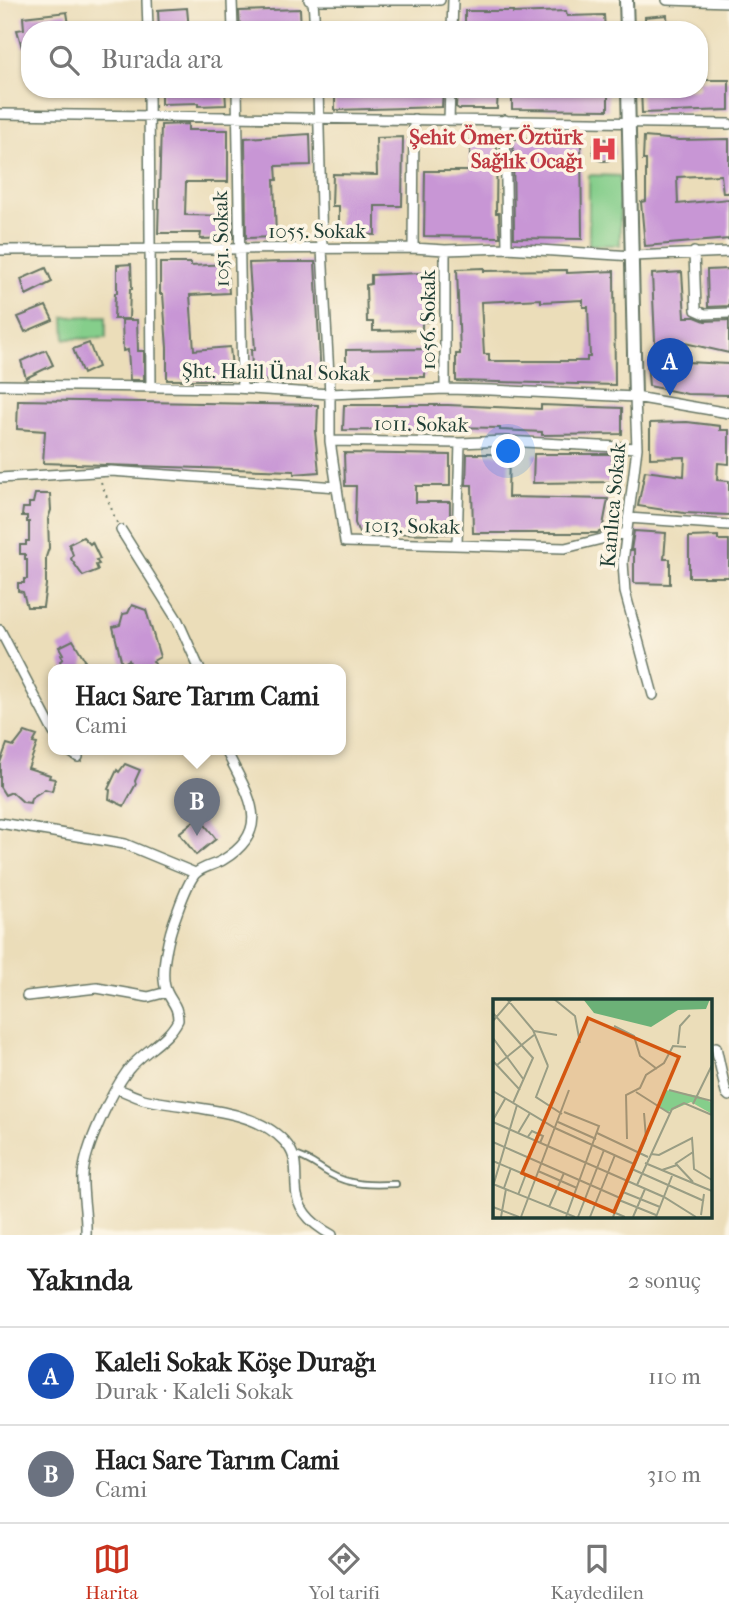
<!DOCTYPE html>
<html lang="tr">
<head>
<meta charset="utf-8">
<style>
  body { margin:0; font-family:"IM FELL French Canon",serif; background:#f2f2f2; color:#222 }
  .you { position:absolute; left:509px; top:452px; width:24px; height:24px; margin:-18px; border:5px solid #fff; border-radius:50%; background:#1a73e8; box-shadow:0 0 0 10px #1a73e833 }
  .badge { display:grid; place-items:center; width:46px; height:46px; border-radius:50%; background:#c8321e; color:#fff; font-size:23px; font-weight:700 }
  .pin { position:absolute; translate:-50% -58px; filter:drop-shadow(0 2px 4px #0008) }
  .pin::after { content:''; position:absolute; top:37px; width:24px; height:21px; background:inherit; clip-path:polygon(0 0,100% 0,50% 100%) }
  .popup { position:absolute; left:48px; top:664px; width:298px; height:91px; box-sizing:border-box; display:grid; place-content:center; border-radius:14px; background:#fff; filter:drop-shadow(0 2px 5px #0005); font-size:23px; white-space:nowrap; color:#767676 }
  .popup b { font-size:26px; color:#222 }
  .popup::after { content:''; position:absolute; left:50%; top:100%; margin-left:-14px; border:14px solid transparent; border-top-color:#fff }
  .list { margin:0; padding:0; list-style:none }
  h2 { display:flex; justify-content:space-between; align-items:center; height:91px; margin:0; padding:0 28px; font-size:30px }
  h2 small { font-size:23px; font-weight:400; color:#767676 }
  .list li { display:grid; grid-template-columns:46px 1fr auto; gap:21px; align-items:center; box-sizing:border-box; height:98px; padding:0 28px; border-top:2px solid #e0e0e0 }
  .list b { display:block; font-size:26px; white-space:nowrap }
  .list p { margin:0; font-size:23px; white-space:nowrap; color:#767676 }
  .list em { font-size:23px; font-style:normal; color:#767676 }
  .icon { flex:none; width:38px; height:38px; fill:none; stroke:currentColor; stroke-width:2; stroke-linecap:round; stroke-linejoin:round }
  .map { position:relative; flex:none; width:729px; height:1235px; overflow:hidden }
  .search { position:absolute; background:#fff; box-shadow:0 2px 5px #0004; left:21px; right:21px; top:21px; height:77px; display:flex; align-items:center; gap:18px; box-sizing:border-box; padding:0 24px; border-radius:28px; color:#767676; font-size:26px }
  .sheet { height:287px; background:#fff }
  nav { display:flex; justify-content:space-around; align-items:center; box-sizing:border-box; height:98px; border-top:2px solid #e0e0e0; background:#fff; font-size:19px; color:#767676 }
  nav a { display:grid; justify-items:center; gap:4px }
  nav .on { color:#c8321e }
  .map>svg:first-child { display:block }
  .green { fill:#85ce8b; stroke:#528660; stroke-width:2 }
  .building { fill:#c896d5; fill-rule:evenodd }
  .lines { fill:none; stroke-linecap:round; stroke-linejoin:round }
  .lane-casing { stroke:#667563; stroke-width:8 }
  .street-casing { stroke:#667563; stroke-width:12 }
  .secondary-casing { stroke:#667563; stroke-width:16 }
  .path { stroke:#667563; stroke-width:2; stroke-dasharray:2 5; stroke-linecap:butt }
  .lane { stroke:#fff; stroke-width:4.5 }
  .street { stroke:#fff; stroke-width:9 }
  .secondary { stroke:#fff; stroke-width:12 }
  .labels { text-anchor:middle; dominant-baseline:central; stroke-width:7; stroke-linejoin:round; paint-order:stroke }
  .health-label { font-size:21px; font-weight:bold; fill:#be3a42; stroke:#fcf5e5; text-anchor:end }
  .street-label { font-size:21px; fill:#1f3d34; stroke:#fcf5e5 }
  .inset-road { fill:none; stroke:#999d84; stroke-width:2 }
  .view { fill:#d45610; fill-opacity:0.15; stroke:#d45610; stroke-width:3.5 }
  .inset-edge { fill:none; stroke:#1f3d34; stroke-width:3.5 }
</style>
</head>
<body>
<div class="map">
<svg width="729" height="1235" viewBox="0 0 729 1235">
  <rect width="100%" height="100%" fill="#fcf5e5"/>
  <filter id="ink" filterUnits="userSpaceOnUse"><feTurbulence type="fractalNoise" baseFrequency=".0143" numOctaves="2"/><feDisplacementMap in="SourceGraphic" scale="14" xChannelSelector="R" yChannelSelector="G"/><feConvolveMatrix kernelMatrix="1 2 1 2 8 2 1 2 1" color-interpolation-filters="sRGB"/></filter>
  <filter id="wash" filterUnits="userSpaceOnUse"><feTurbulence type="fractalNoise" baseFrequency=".00686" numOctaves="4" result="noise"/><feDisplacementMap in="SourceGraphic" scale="28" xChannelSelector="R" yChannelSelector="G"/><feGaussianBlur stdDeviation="1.57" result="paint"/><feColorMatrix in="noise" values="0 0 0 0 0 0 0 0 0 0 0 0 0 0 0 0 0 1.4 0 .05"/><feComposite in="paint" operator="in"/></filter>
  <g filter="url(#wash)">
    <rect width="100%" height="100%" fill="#ebddb9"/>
    <!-- green -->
    <path class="green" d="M589 175 620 176V245H589Z
      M106 316V338L65 339 64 317Z"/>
    <g id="blocks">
      <!-- building -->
      <path class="building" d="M187 8 189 30H159L158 10Z
        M300 9 301 30H240L239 11Z
        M465 11H513V13L566 11 567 16 604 15 605 30H465Z
        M67 12 69 25 53 27 54 30H30V48L22 47 17 30 24 29 23 17Z
        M667 15 668 30H645V17Z
        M699 80H729V110L642 113 641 89H699Z
        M161 89H225L226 105 198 106V103L161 104Z
        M335 89H443L442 107 335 110Z
        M457 89H498L497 109H459L456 107Z
        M512 89H608V110L512 109Z
        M188 124V130H228V182H186L185 215 232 216 233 238 200 239 201 233H158L161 125Z
        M310 134 311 165 276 166 277 180H274L276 237 246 238 245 138Z
        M403 137 402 206H375V235L339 234V206H332L333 174 377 175 376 138Z
        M644 137 679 140 729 139V193H723L721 175 677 177 678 204 729 199V239L645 246 641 202 646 201V160H643Z
        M541 138 581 139 582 239 514 238 513 139Z
        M593 150a11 11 0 1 1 22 0a11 11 0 1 1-22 0Z
        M470 140H497L496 213H499L500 237 424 236 425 171H470Z
        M283 262H315L321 379 253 381 251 350H255L249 263Z
        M160 263H191V266L227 264 229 293 190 295 194 350 230 347 233 380H167V348L163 294H160Z
        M131 264 132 289H130L129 319H114L115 293H117V265Z
        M46 268 52 282 26 295 21 279Z
        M484 268V271L567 270V273L614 271 615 385 456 381V354H460L457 269ZM541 299V302L583 300V307H588L590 357H587V361H489V354H484L481 302Z
        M729 269V306L708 307 707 270Z
        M682 272 685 317H695L705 321 729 320V353L685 343 686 362 729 364V395L687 394 649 386 647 362 656 363 652 274Z
        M421 273V282H427L428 322H422V330L373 331V322H367L366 285 371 284V275Z
        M46 306 53 320 25 332 18 317Z
        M122 320H137L138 351H144V380H130L128 350 123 351Z
        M89 343 98 367 83 374 73 349Z
        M425 349V377H346V350Z
        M46 350 53 365 26 378 21 361Z
        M18 400 318 405 317 431H315L319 472 294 474V471L43 463 45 431 17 429Z
        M344 405H448L541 409V405L622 408V434L542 435V432L500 430V428L448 427V431L343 430Z
        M687 422 720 426V430H729V464L718 463 717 480 729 481V515L684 513 638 506 645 471 684 476 685 457 650 458V423Z
        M344 453 450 455V486H416V502H450V534L359 533 355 523 356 486H345Z
        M467 454H509L508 497 608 499 602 531 597 533H473L472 485H466Z
        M534 454H612L613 482 533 483Z
        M35 494H50L51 510 48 519 49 548 46 557V585L43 607H27L23 592 18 591V583H24V579H27V559H25V554H20V545H26V541H29V522H27V516H22L23 508H29V503H33Z
        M634 531 666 533 664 559H670V584L634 583V550H631Z
        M718 536V540H729V577H689V537Z
        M83 537 90 544 92 542 100 559 96 560 99 564 96 565 98 570 83 576 71 559 73 555 69 544Z
        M132 605 146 610 160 657 153 661 155 664 151 670 140 667 137 669 131 666 129 660 122 664 113 627 120 625 123 614 128 613Z
        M73 640 85 660 83 665 85 670H64L60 661 63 659 61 655 63 654 59 647Z
        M25 732 37 736 33 743 37 744 28 768 50 775 49 778 55 779 52 791 45 789 31 798 30 803 23 802 12 792 5 795 0 787V763L7 744 14 746Z
        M125 764 140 770 135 781 136 784 124 806 109 799 110 790 108 789 117 770 119 772Z
        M199 817 216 839 196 855 179 833Z"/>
    </g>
  </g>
  <g filter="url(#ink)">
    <use href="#blocks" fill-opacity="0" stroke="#667563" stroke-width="2"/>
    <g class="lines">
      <!-- lane casing -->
      <g class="lane-casing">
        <path id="lane" d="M294 1155C308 1158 318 1167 330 1174 351 1186 372 1185 396 1184"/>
      </g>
      <!-- street casing -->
      <g class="street-casing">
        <path id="street" d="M147 0 148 30
          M232 0 233 30
          M309 0H440
          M313 0 315 30
          M667 0 729 2
          M452 30 453 0
          M149 89 151 387
          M237 89 242 388
          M318 89 322 249 330 394V441L345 542 565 548 626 533
          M0 114 729 124
          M449 120 450 89
          M505 120 507 248
          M413 248 414 119
          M0 250 413 248 445 250 507 248 633 256 729 252
          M694 252 696 310 705 314 729 313
          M0 385 235 388 330 394 445 389 491 390 635 397 729 413
          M445 389V250
          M635 397 637 448 623 562 625 592 653 695
          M330 441 460 443 505 441 637 448
          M0 478 111 471 337 487
          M628 518 729 525
          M121 530 178 621 200 670
          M457 544 460 443
          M0 630 54 733
          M68 750 78 757
          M0 823 125 844 195 873
          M27 996 97 988 148 997 167 992
          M716 1047 726 1093 729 1096
          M118 1089C126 1092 134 1096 143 1099 185 1109 253 1107 284 1141 298 1156 295 1168 296 1186 296 1210 313 1225 332 1235
          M86 1235C87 1215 82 1195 83 1175 85 1147 111 1093 128 1070 143 1051 168 1041 178 1020 178 1006 172 1003 167 992 158 974 170 931 177 913 181 902 187 884 195 874 201 867 215 865 223 860 276 828 246 793 226 750"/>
      </g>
      <!-- secondary casing -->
      <g class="secondary-casing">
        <path id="secondary" d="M626 0 627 30
          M628 89 635 397"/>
      </g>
      <!-- path -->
      <path class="path" d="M101 482 117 523"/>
      <!-- lane -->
      <use href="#lane" class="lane"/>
      <!-- street -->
      <use href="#street" class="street"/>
      <!-- secondary -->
      <use href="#secondary" class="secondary"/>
    </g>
  </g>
  <!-- icons -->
  <defs>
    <g id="hospital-bare" transform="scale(2.1)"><path d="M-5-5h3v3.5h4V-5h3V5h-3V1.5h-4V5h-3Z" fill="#e0444e" stroke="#fcf5e5" stroke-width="2.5" paint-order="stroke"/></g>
  </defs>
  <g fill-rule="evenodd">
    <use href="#hospital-bare" x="604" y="149"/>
  </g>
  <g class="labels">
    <!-- health labels -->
    <g class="health-label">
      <text x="583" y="137">Şehit Ömer Öztürk<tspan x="583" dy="24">Sağlık Ocağı</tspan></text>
    </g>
    <!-- street labels -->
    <g class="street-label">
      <text x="317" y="231">1055. Sokak</text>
      <text transform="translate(221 239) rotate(-91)">1051. Sokak</text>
      <text transform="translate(428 320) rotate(-90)">1056. Sokak</text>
      <text transform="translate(276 372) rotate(1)">Şht. Halil Ünal Sokak</text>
      <text transform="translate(421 424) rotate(1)">1011. Sokak</text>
      <text transform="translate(613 505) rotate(-85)">Kanlıca Sokak</text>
      <text transform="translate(412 526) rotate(1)">1013. Sokak</text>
    </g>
  </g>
  <!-- overview -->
  <g transform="translate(493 999)">
    <rect width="219" height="219" fill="#ebddb9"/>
    <path d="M173 91 205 97 219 104V115L198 103 175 113 165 108Z" fill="#85ce8b"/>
    <path d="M90 0H217L213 10 185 11 158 28 101 14Z" fill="#6cb177"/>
    <path class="inset-road" d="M14 0 40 31 55 67M61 0 82 17 87 44M0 14 40 59 20 104M0 22 19 0M121 27 141 37 147 57 164 70M41 32 64 36M0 39 31 81M185 45 187 27 197 16M0 62 27 91M4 66 41 36M55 67 43 98 69 115M176 91 219 102M0 92 62 129 141 165M143 93 176 114M200 105 219 66M71 113 106 127 73 218M0 121 12 100M0 123 171 198 203 218M65 123 103 140M25 134 37 114M104 134 155 158M34 139 39 132 50 137 47 144M134 140 133 96 147 89 153 76 171 64 180 47 193 48M0 143 127 199M200 153 201 170 219 181M158 155 166 156 199 139 200 153 182 165M0 162 132 218M152 164 219 192M139 170 211 202M169 171 184 166 200 183M45 172 84 189M1 184 24 106M0 185 82 218M144 186 179 110 191 104 219 116M11 189 18 169M130 193 167 208M25 196 33 175M126 201 163 216M0 208 26 218M56 208 71 174M208 216 211 195M8 218 13 190M28 218 76 91M85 218 111 151M97 218 122 156M120 218 153 139 151 114M140 218 152 190M163 218 179 177"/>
    <path class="view" d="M95 19 186 58 121 213 29 174Z"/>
    <rect width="219" height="219" class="inset-edge"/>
  </g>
</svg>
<div class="you"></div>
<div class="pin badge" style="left:670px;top:396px;background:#1a4fb4">A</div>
<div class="pin badge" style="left:197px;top:836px;background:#6b7280">B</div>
<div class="popup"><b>Hacı Sare Tarım Cami</b>Cami</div>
<div class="search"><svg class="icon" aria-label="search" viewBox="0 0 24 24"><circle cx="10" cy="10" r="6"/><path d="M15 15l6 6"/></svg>Burada ara</div>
</div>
<section class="sheet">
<h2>Yakında<small>2 sonuç</small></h2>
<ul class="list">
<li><span class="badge" style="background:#1a4fb4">A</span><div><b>Kaleli Sokak Köşe Durağı</b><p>Durak · Kaleli Sokak</p></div><em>110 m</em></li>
<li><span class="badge" style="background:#6b7280">B</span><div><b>Hacı Sare Tarım Cami</b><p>Cami</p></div><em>310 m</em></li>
</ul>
</section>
<nav>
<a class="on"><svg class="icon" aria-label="map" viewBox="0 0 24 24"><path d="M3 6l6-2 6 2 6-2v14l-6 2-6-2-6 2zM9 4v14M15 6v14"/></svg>Harita</a>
<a><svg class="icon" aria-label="directions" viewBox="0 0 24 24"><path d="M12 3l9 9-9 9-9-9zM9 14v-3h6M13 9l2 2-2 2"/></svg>Yol tarifi</a>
<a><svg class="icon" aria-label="saved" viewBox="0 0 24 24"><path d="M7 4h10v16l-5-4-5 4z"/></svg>Kaydedilen</a>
</nav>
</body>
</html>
